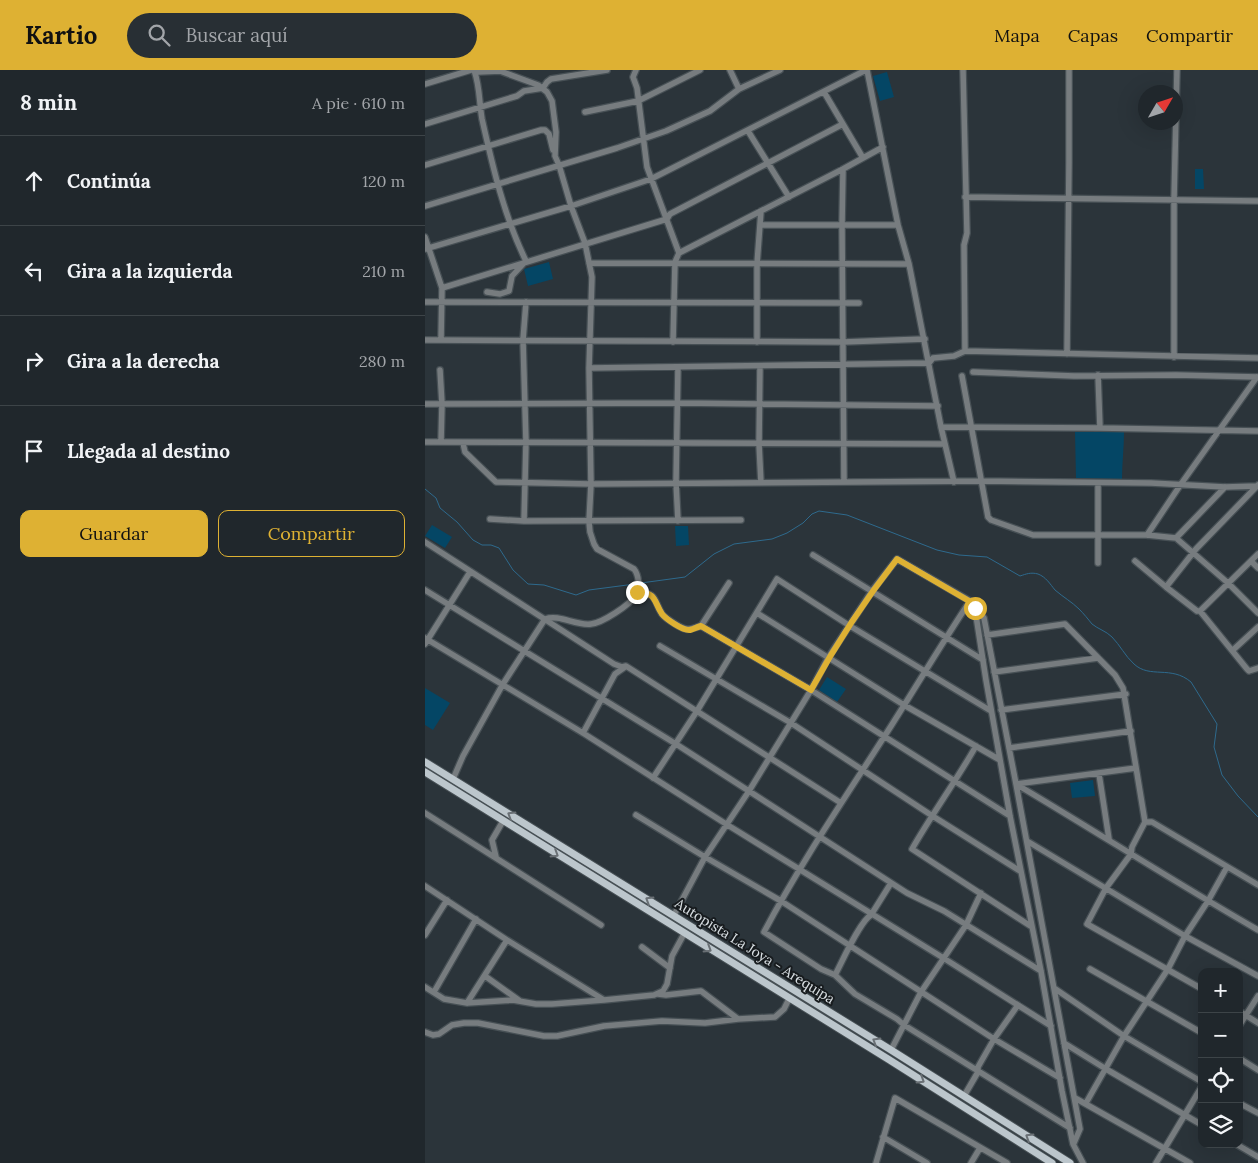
<!DOCTYPE html>
<html lang="es">
<head>
<meta charset="utf-8">
<style>
  body { margin:0; font-family:Lora,serif; background:#282f34; color:#f1f3f6 }
  .controls { position:absolute; right:15px; bottom:15px; display:grid; overflow:hidden; border-radius:10px; box-shadow:0 5px 20px #0002 }
  .controls button { width:45px; height:45px; display:grid; place-items:center; padding:0; border:0; border-bottom:1px solid #3d4448; background:#20272c; color:#f1f3f6; font:25px sans-serif }
  .compass { position:absolute; left:713px; top:15px; width:45px; height:45px; border-radius:50%; background:#20272c; box-shadow:0 5px 20px #0002; rotate:51deg }
  .stop { position:absolute; width:15px; height:15px; margin:-11px; border:4px solid #deb133; border-radius:50%; background:#fff }
  .stop.end { background:#deb133; border-color:#fff; box-shadow:0 1px 5px #0008 }
  .list { margin:0; padding:0; list-style:none }
  h2 { display:flex; justify-content:space-between; align-items:center; height:65px; margin:0; padding:0 20px; font-size:21px }
  h2 small { font-size:16px; font-weight:400; color:#a2a5a9 }
  .list li { display:grid; grid-template-columns:32px 1fr auto; gap:15px; align-items:center; box-sizing:border-box; height:90px; padding:0 20px; border-top:1px solid #3d4448 }
  .list b { display:block; font-size:19px; white-space:nowrap }
  .list em { font-size:16px; font-style:normal; color:#a2a5a9 }
  .actions { display:flex; gap:10px; padding:15px 20px }
  .actions a { flex:1; padding:11px 0; border:1px solid #deb133; border-radius:10px; text-align:center; font-size:18px; color:#deb133 }
  .actions .main { background:#deb133; color:#111 }
  .icon { flex:none; width:28px; height:28px; fill:none; stroke:currentColor; stroke-width:2; stroke-linecap:round; stroke-linejoin:round }
  .map { position:relative; flex:none; width:833px; height:1093px; overflow:hidden }
  header { display:flex; align-items:center; gap:30px; box-sizing:border-box; height:70px; padding:0 25px; background:#deb133; color:#111 }
  header strong { font-size:24px }
  nav { display:flex; gap:28px; margin-inline-start:auto; font-size:18px }
  .search { width:350px; height:45px; background:#282f34; display:flex; align-items:center; gap:12px; box-sizing:border-box; padding:0 18px; border-radius:28px; color:#a2a5a9; font-size:19px }
  main { display:flex }
  aside { flex:1; background:#20272c }
  .map>svg:first-child { display:block }
  .green { fill:#044665 }
  .lines { fill:none; stroke-linecap:round; stroke-linejoin:round }
  .stream { stroke:#2e6a8d; stroke-width:1 }
  .minor-casing { stroke:#475055; stroke-width:8 }
  .major-casing { stroke:#475055; stroke-width:9 }
  .minor { stroke:#777c7f; stroke-width:5.5 }
  .major { stroke:#bcc6cc; stroke-width:7 }
  .oneway { stroke:#6a7075 }
  .route { stroke:#deb133; stroke-width:6 }
  .labels { text-anchor:middle; dominant-baseline:central; stroke-width:4; stroke-linejoin:round; paint-order:stroke }
  .street-label { font-size:14px; fill:#dae0e4; stroke:#171b1e }
</style>
</head>
<body>
<header>
<strong>Kartio</strong>
<div class="search"><svg class="icon" aria-label="search" viewBox="0 0 24 24"><circle cx="10" cy="10" r="6"/><path d="M15 15l6 6"/></svg>Buscar aquí</div>
<nav><a>Mapa</a><a>Capas</a><a>Compartir</a></nav>
</header>
<main>
<aside>
<h2>8 min<small>A pie · 610 m</small></h2>
<ul class="list">
<li><svg class="icon" aria-label="ahead" viewBox="0 0 24 24"><path d="M12 20V5M6 11l6-6 6 6"/></svg><div><b>Continúa</b></div><em>120 m</em></li>
<li><svg class="icon" aria-label="left" viewBox="0 0 24 24"><path d="M17 20v-9H6M10 6l-5 5 5 5"/></svg><div><b>Gira a la izquierda</b></div><em>210 m</em></li>
<li><svg class="icon" aria-label="right" viewBox="0 0 24 24"><path d="M7 20v-9h11M14 6l5 5-5 5"/></svg><div><b>Gira a la derecha</b></div><em>280 m</em></li>
<li><svg class="icon" aria-label="arrive" viewBox="0 0 24 24"><path d="M6 21V4h12l-3 4 3 4H6"/></svg><div><b>Llegada al destino</b></div></li>
</ul>
<div class="actions"><a class="main">Guardar</a><a>Compartir</a></div>
</aside>
<div class="map">
<svg width="833" height="1093" viewBox="0 0 833 1093">
  <rect width="100%" height="100%" fill="#2b343a"/>
  <!-- green -->
  <path class="green" d="M462 2 469 27 455 31 448 6Z
    M770 99H778L779 119H770Z
    M124 192 128 209 103 216 99 199Z
    M650 362H699C699 378 697 393 697 409L651 408Z
    M7 455 27 467 20 478 0 466Z
    M250 456H263L264 475 251 476Z
    M402 607 421 619 412 632 394 620Z
    M0 618 25 633 8 660 0 655Z
    M668 710 670 726 647 728 645 713Z"/>
  <g class="lines">
    <!-- stream -->
    <path class="stream" d="M0 419 11 428 15 438 32 452 48 470 57 475H66L74 478 88 500 103 514 119 515 151 525 164 520 210 514
      M216 513 260 507 289 484 309 474 347 469 362 463 378 453 387 444 394 441 422 445 512 480 534 485 562 487 595 506C601 504 606 502 613 504 621 507 625 514 630 520 638 527 647 532 654 539 659 544 663 549 667 554 673 559 681 561 687 567 695 575 700 586 709 594 725 609 746 595 766 612L792 654 789 677 797 705 813 726 833 747"/>
    <!-- minor casing -->
    <g class="minor-casing">
      <path id="minor" d="M49 0C55 16 54 32 57 49 68 98 79 146 101 191
        M211 0 208 7 212 18 222 97 254 183 250 192 248 272
        M305 0 314 19
        M442 0 473 155 484 194 516 357 529 412
        M538 0 542 163 539 175 540 281
        M0 14 46 0
        M399 22 438 88
        M160 42 213 31 275 0
        M0 54 92 26 99 21 118 18 122 12 126 9 182 0
        M323 61 364 127
        M0 95 116 60H120L124 64 128 80
        M418 99 417 155 419 412
        M540 127 833 131
        M0 136 192 78 241 61 285 41 314 19 355 0
        M336 155H473
        M0 167 17 218 16 270
        M0 179 146 136 226 109 441 0
        M254 183 418 99 458 77
        M164 193 484 194
        M17 218 242 149 245 144 418 54
        M62 222 75 224 84 221 87 206 100 192
        M0 232 434 233
        M0 270 418 272 500 269
        M332 272V194L336 141
        M642 284 644 92V0
        M749 287V130L752 0
        M335 296 334 374 336 413
        M164 298 504 293 508 288 529 286 540 281 833 288
        M15 300 17 334 16 372
        M548 302 649 306 751 305 833 307
        M673 305 675 358
        M537 306 563 447 566 450 608 465H722L751 468 803 513 833 543
        M0 334 253 333 513 336
        M516 357 675 358 833 361
        M0 372 520 374
        M38 373 40 382 71 412 166 414 557 411 726 413 800 417 832 416
        M673 413V493
        M65 449 99 451 316 450
        M99 451 101 372 98 270 101 232
        M253 451 251 412 253 297
        M722 465 756 414 832 307
        M751 468 800 417
        M0 472 189 594 197 597 201 596 416 733
        M388 485 558 590
        M710 491 741 517 772 541H775L822 599 824 601 833 598
        M826 491 833 498
        M741 517 771 479 833 415
        M0 520 251 674 482 823 519 841 616 901
        M212 522C233 523 228 530 237 544 240 548 255 558 261 559 266 560 271 557 276 556L386 620 585 746
        M545 531C515 576 488 622 459 667 418 731 375 794 339 862L396 899 410 905 430 924 472 949 479 955 645 1058
        M550 539 561 610 585 746 616 901 637 1021 648 1074 658 1093
        M775 541 833 484
        M332 543 479 635 575 690
        M276 556 304 513
        M562 565 640 554 690 605 698 618 720 752 707 777 706 784 681 818 662 854 777 919
        M0 568 158 663 301 754 520 889 626 956
        M0 574 45 502
        M235 576 366 653 506 745 595 801
        M808 580 833 557
        M569 602 673 588
        M576 640 701 624
        M158 663 190 604 200 597
        M551 676C531 711 507 744 487 779L607 857
        M584 678 706 661
        M674 704 684 769
        M228 708 272 641 352 509 425 556 566 641
        M28 709 38 686 78 614 120 549C135 544 150 556 166 554 177 553 205 535 211 525 215 518 214 505 209 499L172 479 169 474 165 462 164 452 166 414 164 298 167 207 160 173 146 136 134 95 130 86 131 62 127 31 122 22 113 15 75 1 53 2 50 0
        M0 743 176 855
        M211 745 280 787 356 831 569 969 635 1008
        M720 752H727L833 815
        M602 771 760 866 833 906
        M71 787 67 770 78 751
        M0 816 82 870 179 930 229 925 238 921 242 914 247 886 259 864
        M249 845 280 787 324 721 386 620 403 588 447 521 472 489 545 531 559 548 591 714C672 762 751 813 833 860
        M0 865 22 830
        M217 877 245 898
        M665 899 777 963
        M410 905C417 892 435 851 446 845L466 813
        M60 906 95 931
        M0 917 19 929 42 933 88 930 111 934H127L179 930
        M629 918 699 966 777 1012
        M9 922 51 849
        M233 924 241 925 276 921 313 949 350 947 359 939 364 929
        M42 933 82 870
        M814 941 833 953
        M814 956 833 926
        M0 962 8 965 14 964 27 955 39 953H53L119 966H132L179 956 237 951 280 953 313 949
        M639 973 681 999 777 1055
        M466 980 496 922 541 855 556 823
        M814 988 833 1000
        M539 1026 553 1002V997L569 969 593 935
        M650 1028 765 1093
        M661 1033 699 966 743 899 760 866 783 831 802 797
        M814 1033 833 1043
        M458 1067 502 1093
        M649 1073 655 1059 591 714 711 698
        M811 1074 833 1087
        M451 1093 470 1028 582 1093
        M546 1093 555 1078
        M731 1093 777 1016"/>
    </g>
    <!-- major casing -->
    <g class="major-casing">
      <path id="major" d="M0 692 466 980 645 1093
        M0 702 463 989 627 1093"/>
    </g>
    <!-- minor -->
    <use href="#minor" class="minor"/>
    <!-- major -->
    <use href="#major" class="major"/>
  </g>
  <!-- one-way arrows -->
  <defs><path id="oneway-chevron" d="M-2-3.5L2.5 0L-2 3.5" fill="none" stroke-width="1.6" stroke-linecap="round" stroke-linejoin="round" transform="scale(1.25)"/></defs>
  <g class="oneway">
    <use href="#oneway-chevron" transform="translate(86 745) rotate(-148)"/>
    <use href="#oneway-chevron" transform="translate(130 784) rotate(32)"/>
    <use href="#oneway-chevron" transform="translate(224 830) rotate(-148)"/>
    <use href="#oneway-chevron" transform="translate(283 879) rotate(32)"/>
    <use href="#oneway-chevron" transform="translate(451 971) rotate(-149)"/>
    <use href="#oneway-chevron" transform="translate(496 1010) rotate(32)"/>
    <use href="#oneway-chevron" transform="translate(604 1067) rotate(-148)"/>
  </g>
  <g class="lines">
    <!-- route -->
    <path class="route" d="M212 522C232 523 228 530 237 544 241 549 258 561 265 560 269 559 272 557 276 556L386 620C411 574 440 530 472 489L544 531 550 538"/>
  </g>
  <g class="labels">
    <!-- street labels -->
    <g class="street-label">
      <text transform="translate(330 881) rotate(32)">Autopista La Joya - Arequipa</text>
    </g>
  </g>
</svg>
<div class="controls">
<button>+</button>
<button>−</button>
<button><svg class="icon" aria-label="locate" viewBox="0 0 24 24"><circle cx="12" cy="12" r="6"/><path d="M12 2v4M12 18v4M2 12h4M18 12h4"/></svg></button>
<button><svg class="icon" aria-label="layers" viewBox="0 0 24 24"><path d="M12 4l9 5-9 5-9-5zM3 14l9 5 9-5"/></svg></button>
</div>
<svg class="compass" viewBox="-18 -18 36 36"><path d="M0-13l5 13h-10z" fill="#e53935"/><path d="M0 13l5-13h-10z" fill="#a2a5a9"/></svg>
<div class="stop" style="left:550px;top:538px"></div>
<div class="stop end" style="left:212px;top:522px"></div>
</div>
</main>
</body>
</html>
